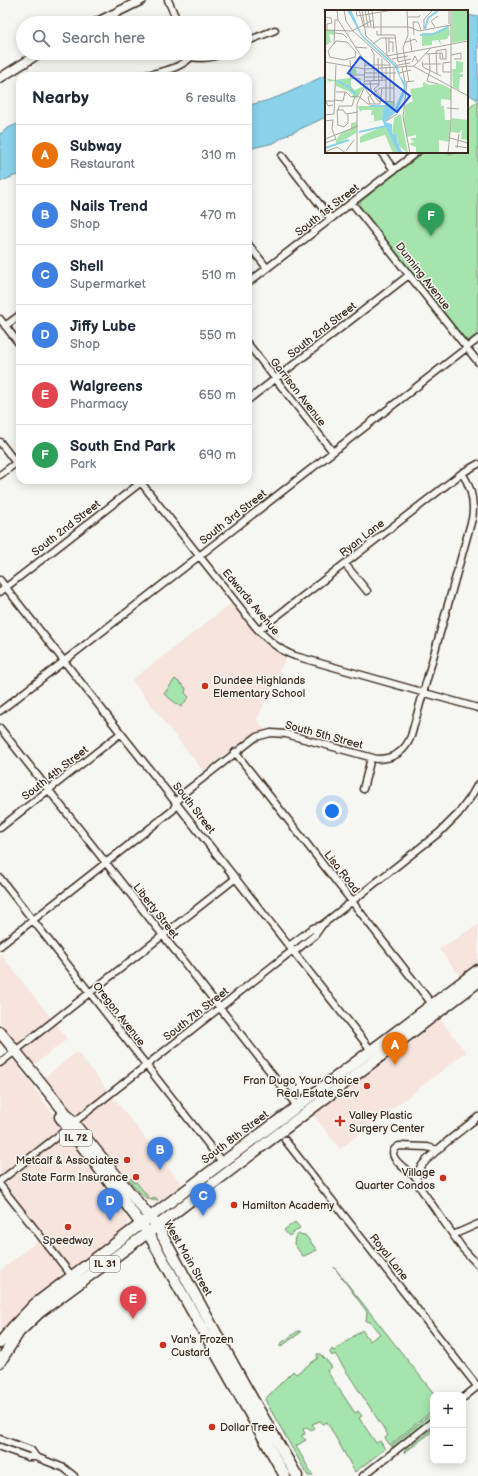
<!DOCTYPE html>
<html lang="en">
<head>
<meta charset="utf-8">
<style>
  body { margin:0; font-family:"Balsamiq Sans",sans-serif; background:#f2f2f3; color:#1f2937 }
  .controls { position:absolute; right:12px; bottom:12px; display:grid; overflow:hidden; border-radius:8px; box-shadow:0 2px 10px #0003 }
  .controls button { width:36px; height:36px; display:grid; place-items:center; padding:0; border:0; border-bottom:1px solid #e0e1e3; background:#fff; color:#1f2937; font:20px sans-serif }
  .you { position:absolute; left:332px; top:811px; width:14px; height:14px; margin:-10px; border:3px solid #fff; border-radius:50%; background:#1a73e8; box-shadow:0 0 0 6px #1a73e833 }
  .badge { display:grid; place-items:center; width:26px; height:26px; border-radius:50%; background:#111827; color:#fff; font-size:13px; font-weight:700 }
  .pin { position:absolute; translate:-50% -33px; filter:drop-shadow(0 1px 2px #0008) }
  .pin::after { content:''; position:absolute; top:21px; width:14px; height:12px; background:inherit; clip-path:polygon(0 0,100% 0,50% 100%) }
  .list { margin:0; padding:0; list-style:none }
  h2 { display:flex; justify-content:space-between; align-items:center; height:52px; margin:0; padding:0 16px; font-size:17px }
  h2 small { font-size:13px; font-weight:400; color:#747a83 }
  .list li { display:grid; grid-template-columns:26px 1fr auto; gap:12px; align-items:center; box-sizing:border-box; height:60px; padding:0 16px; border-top:1px solid #e0e1e3 }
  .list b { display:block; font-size:15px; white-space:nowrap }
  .list p { margin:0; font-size:13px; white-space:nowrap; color:#747a83 }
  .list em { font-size:13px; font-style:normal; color:#747a83 }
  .icon { flex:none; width:22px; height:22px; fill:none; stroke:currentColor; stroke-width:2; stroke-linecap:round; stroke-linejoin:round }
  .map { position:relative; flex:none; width:478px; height:1476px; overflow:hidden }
  .search { position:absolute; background:#fff; box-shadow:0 2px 10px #0003; left:16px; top:16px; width:236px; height:44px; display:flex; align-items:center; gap:10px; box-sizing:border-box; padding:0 14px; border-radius:22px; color:#747a83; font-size:15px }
  .panel { position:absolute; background:#fff; box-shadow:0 2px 10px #0003; left:16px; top:72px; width:236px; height:412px; border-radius:12px }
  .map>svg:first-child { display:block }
  .built { fill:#f6e4dd }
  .green { fill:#a5e4ac; stroke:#708765 }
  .water { fill:#89d2ea; stroke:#6a8f98 }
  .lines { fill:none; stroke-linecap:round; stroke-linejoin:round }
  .minor-casing { stroke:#3b2a1e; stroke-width:9 }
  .tertiary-casing { stroke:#3b2a1e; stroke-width:11 }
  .primary-casing { stroke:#3b2a1e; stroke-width:13 }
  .minor { stroke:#f6f6f2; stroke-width:6 }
  .tertiary { stroke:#f6f6f2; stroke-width:8 }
  .primary { stroke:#f6f6f2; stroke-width:10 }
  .poi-dot { fill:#c8321e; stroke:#f6f6f2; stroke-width:1.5 }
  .labels { text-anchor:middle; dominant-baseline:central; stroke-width:3; stroke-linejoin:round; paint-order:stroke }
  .shield { fill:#f6f6f2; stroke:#73675e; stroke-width:1 }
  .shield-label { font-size:10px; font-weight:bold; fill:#3b2a1e }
  .street-label { font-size:11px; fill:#3b2a1e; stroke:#f6f6f2 }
  .poi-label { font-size:11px; fill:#3b2a1e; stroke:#f6f6f2; text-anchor:start }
  .inset-river { fill:none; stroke:#89d2ea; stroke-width:2 }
  .inset-road { fill:none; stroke:#aba49d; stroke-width:1 }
  .view { fill:#1d4ed8; fill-opacity:0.15; stroke:#1d4ed8; stroke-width:2 }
  .inset-edge { fill:none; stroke:#3b2a1e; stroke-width:2 }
</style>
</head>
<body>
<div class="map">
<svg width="478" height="1476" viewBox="0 0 478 1476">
  <rect width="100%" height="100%" fill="#f6f6f2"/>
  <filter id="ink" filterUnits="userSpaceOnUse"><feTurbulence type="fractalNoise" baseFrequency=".025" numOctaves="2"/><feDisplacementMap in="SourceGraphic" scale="8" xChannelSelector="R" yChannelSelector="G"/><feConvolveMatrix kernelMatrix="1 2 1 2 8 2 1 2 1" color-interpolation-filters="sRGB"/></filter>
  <g filter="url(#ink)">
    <!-- built -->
    <path class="built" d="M232 603 261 639 273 650 286 657 257 719 265 730 248 737 203 771 141 692 132 680Z
      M478 925V965L461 977 439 949Z
      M0 953 51 1018 18 1042 14 1041 0 1023Z
      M438 1017 466 1052 340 1149 312 1113Z
      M56 1024 67 1039 34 1065 26 1055 24 1051Z
      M77 1052 108 1091 77 1114 72 1112 44 1078Z
      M12 1061 15 1062 61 1125 59 1129 0 1175V1068Z
      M113 1097 182 1185 158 1202 153 1203 144 1199 125 1181 82 1125 83 1120Z
      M66 1135 71 1137 128 1219 127 1226 122 1231 74 1268 69 1266 7 1186 6 1183Z
      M39 1240 63 1273 60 1278 35 1297 6 1327 1 1328 0 1271Z"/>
    <!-- green -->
    <path class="green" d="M478 101V334L468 341 465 339 359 205 361 201 424 152H443L449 154 455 152H467V110Z
      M175 679 186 688 185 693 189 697 181 707 164 694Z
      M131 1178 134 1183 136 1182 151 1200 155 1197 158 1200C146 1202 139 1191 129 1180Z
      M295 1222 300 1228 289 1236 284 1230Z
      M299 1234 305 1235 317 1250 304 1256 302 1255 294 1244 295 1237Z
      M334 1267 435 1395H433V1410L390 1445 385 1438 388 1435 335 1354 332 1356 330 1353 332 1349 334 1351 362 1330 370 1341 380 1334 370 1322 366 1321 367 1312Z
      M298 1331H300V1333L280 1347V1344Z
      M317 1354H320L326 1360 332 1367 327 1371 355 1413 358 1411 362 1416 359 1418 376 1443 380 1441 385 1449 355 1472 327 1422 323 1424 320 1421 312 1424 315 1428 311 1430 307 1427 303 1429 305 1434 302 1435V1437L306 1440 296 1446 313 1476H308L265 1400 267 1397 293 1371 296 1374 318 1358Z
      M433 1412V1416L396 1446 393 1447 391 1446Z
      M433 1428V1431L404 1453 405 1450Z"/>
    <!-- water -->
    <path class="water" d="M467 15 478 17V100L467 93Z
      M326 75V117L283 137 274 143 248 149V105C275 101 302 86 326 75Z
      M20 123V175L14 176 0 182V134L8 128Z"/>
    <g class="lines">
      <!-- minor casing -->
      <g class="minor-casing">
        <path id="minor" d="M168 0 178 23
          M245 42 275 30
          M142 76C159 72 178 70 191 57 202 59 213 58 223 53
          M381 152 394 170
          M282 156 331 219
          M352 203 478 362
          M248 244 267 268
          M248 283 417 152
          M0 319 20 345
          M5 326 20 315
          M248 344 333 452
          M248 400 409 275
          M0 442 16 463
          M0 475 20 460
          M139 480 254 625C266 639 278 650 295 656L478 708
          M345 564 367 591
          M0 580 371 1050
          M0 592 144 480
          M259 630 462 473 478 464
          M0 711 478 339
          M0 728 297 1106
          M235 752 432 1004
          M363 789 371 758
          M0 828 121 733
          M0 878 222 1162
          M0 946 173 810 180 796 256 737 271 733 286 734 377 759C393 759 405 752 411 736L472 519C475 502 472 488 462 473
          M289 946 313 928 322 925
          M294 952 315 935 322 925 440 832 458 814 470 798 478 784
          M0 1063 236 878
          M478 1117C466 1127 420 1160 417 1174 416 1179 418 1182 419 1186L463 1249 478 1265
          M73 1123 293 950
          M285 1140 477 1386
          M417 1178C409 1171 381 1155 399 1146L427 1147 438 1150
          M0 1181 68 1128
          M0 1185 72 1276
          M453 1235 478 1224
          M463 1398 478 1386
          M0 1439 31 1450 36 1457
          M0 1447 28 1457H36L64 1468 74 1476
          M363 1476 433 1421"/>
      </g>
      <!-- tertiary casing -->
      <g class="tertiary-casing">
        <path id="tertiary" d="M95 23 142 0
          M0 78 40 53"/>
      </g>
      <!-- primary casing -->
      <g class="primary-casing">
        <path id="primary" d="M0 1032 157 1226 244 1384 297 1476
          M60 1117 148 1233 285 1476
          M0 1343 12 1328 35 1304 478 970
          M0 1362 19 1332 40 1312 157 1226 478 982"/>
      </g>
      <!-- minor -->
      <use href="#minor" class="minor"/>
      <!-- tertiary -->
      <use href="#tertiary" class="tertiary"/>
      <!-- primary -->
      <use href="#primary" class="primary"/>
    </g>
  </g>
  <!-- markers -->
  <g class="poi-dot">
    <circle cx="205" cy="686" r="4"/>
    <circle cx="367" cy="1086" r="4"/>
    <path d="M338 1115h4v4h4v4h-4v4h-4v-4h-4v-4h4z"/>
    <circle cx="127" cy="1160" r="4"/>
    <circle cx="136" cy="1177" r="4"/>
    <circle cx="443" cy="1178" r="4"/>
    <circle cx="234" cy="1205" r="4"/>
    <circle cx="68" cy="1227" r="4"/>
    <circle cx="163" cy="1345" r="4"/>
    <circle cx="212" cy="1427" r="4"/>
  </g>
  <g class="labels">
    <!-- shield labels -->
    <g class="shield">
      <rect x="60" y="1130" width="32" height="16" rx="3"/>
      <rect x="90" y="1256" width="30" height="16" rx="3"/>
    </g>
    <g class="shield-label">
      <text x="76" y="1138">IL 72</text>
      <text x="105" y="1264">IL 31</text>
    </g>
    <!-- street labels -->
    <g class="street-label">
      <text transform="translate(327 210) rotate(-38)">South 1st Street</text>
      <text transform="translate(423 276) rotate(52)">Dunning Avenue</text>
      <text transform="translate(322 330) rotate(-38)">South 2nd Street</text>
      <text transform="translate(298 392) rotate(52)">Garrison Avenue</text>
      <text transform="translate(233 517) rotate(-38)">South 3rd Street</text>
      <text transform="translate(66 528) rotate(-38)">South 2nd Street</text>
      <text transform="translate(362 538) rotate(-38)">Ryan Lane</text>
      <text transform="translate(251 602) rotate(50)">Edwards Avenue</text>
      <text transform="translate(324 735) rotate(15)">South 5th Street</text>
      <text transform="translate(55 773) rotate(-38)">South 4th Street</text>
      <text transform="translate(194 808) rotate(52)">South Street</text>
      <text transform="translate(342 872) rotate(52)">Lisa Road</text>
      <text transform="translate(156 911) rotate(52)">Liberty Street</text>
      <text transform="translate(119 1014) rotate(52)">Oregon Avenue</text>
      <text transform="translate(196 1014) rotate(-38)">South 7th Street</text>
      <text transform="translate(235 1137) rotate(-37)">South 8th Street</text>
      <text transform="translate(389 1257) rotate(52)">Royal Lane</text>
      <text transform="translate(188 1258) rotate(60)">West Main Street</text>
    </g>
    <!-- poi labels -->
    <g class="poi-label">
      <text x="213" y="680">Dundee Highlands<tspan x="213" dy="13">Elementary School</tspan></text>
      <text x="359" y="1080" text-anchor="end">Fran Dugo, Your Choice<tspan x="359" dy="13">Real Estate Serv</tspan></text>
      <text x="349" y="1115">Valley Plastic<tspan x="349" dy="13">Surgery Center</tspan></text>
      <text x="119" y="1160" text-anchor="end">Metcalf &amp; Associates</text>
      <text x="435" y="1172" text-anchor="end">Village<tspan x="435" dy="13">Quarter Condos</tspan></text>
      <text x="128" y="1177" text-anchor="end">State Farm Insurance</text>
      <text x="242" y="1205">Hamilton Academy</text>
      <text x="68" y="1240" text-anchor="middle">Speedway</text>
      <text x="171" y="1339">Van's Frozen<tspan x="171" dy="13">Custard</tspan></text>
      <text x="220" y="1427">Dollar Tree</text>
    </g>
  </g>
  <!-- overview -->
  <g transform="translate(325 10)">
    <rect width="143" height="143" fill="#f6f6f2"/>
    <path d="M127 0H143V30L127 33ZM124 16 125 24 122 29 115 30 116 35 113 30 107 31V35L97 36V23H108ZM0 20H9V25L4 24 6 32 0 36ZM131 51 138 52V62L133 64H138V67H135L134 80 128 77 127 59H131ZM31 58V63L34 64H26V77L30 80 39 76 32 89 27 87 28 83 11 76V71L0 72 4 71 1 68 9 70 25 68 26 59ZM98 72 104 75 116 74 126 79V90L116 89V96H119L120 110H126L124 132 114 130V143H91V137L83 134 89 132 85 128H91V125L82 127 79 111 80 95 88 91 85 79 98 77ZM61 92H69V99L61 97 58 100 57 110 39 113 49 111V105H46L47 100H37L35 102 33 96H61ZM76 104 77 112 83 143 74 136 71 124H67L69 108ZM127 108 143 110V130L136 129 137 120 134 123 126 122ZM32 112 31 123 11 135V130L16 123 26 119V113ZM60 116 73 143H68L60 125 35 133V127L40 124Z" fill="#a5e4ac"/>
    <path d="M22 0H26L37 25 73 57 75 66 81 74 80 83 72 101 60 112 67 114V124H71L73 134 75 130 74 136 78 143H73L57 110 58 100 61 96 70 98 79 77 70 57 37 27Z" fill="#89d2ea"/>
    <path class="inset-river" d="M100 19 103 8 114 0M95 25 109 24 123 17M12 71 26 78 27 82 31 84M45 96H61M34 122 61 116M0 138 24 130"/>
    <path class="inset-road" d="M12 0 13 10 40 52 39 78 32 94V143M19 0 21 11 28 21 65 54V92M31 0 32 6 68 0M34 0 39 17H84L94 21 126 15M37 0 41 26 73 56M40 0 43 17M43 0 46 16M47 0 49 19M82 0 83 25M124 0V14M56 3V25M83 7H94L95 5M1 11 0 7 6 8 7 13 2 14V20M110 17 106 11 113 6M99 19V9L108 0M0 20 27 21 48 10M52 21V25H70L73 52M10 23 18 24 22 28M83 25 78 38 84 72M89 25 88 12H93L96 20M61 28 62 46M64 28V42M85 28 87 42M11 31 22 32 31 42 30 47 19 50 5 47 3 41ZM64 32H68V42M79 33 90 29 92 32M9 34 10 10H13M48 34 56 28H70M30 37 42 38M46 39 49 44V71M101 44 117 43 118 49M104 44 105 60M126 45 136 43V49H129M62 46 106 38M53 48 54 75 49 79 57 89M57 49V71M67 49 83 46M25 50 26 68 35 69V74L39 76M0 52 40 59 88 56 143 86M73 52 86 49M87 52 90 46 93 52M97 52 98 57 116 66M98 54H116M40 55H65M73 55 85 53M89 56 106 38 143 31M77 57 80 72 89 71M61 58V96M105 60 102 71 113 74M126 62H118V53L126 52M40 63H71M74 63 86 60M112 64 111 41 121 39V49H115V43M26 65H39M40 67H62M40 71 62 70M45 71 46 80 53 91 69 92M82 72 78 107 85 143M40 74H54M40 78 50 94M11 82H21L26 87 33 86 43 94H55L57 78M9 90 18 91 20 82M45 94 43 87 55 78H69M8 95 3 96 1 91H9M69 97V57M122 98 134 99M13 100 14 96H27L30 86M0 105 9 104 11 55M0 111 8 110 7 119 11 129 0 133M61 111 72 104M19 117 13 115 12 100H18L21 104 33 102M19 117 23 113V104M125 128 143 133M0 129 33 116M130 136 143 138M132 138 134 124M21 141 29 130M0 142 12 137 21 143M123 143 126 113V0"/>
    <path class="view" d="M35 47 85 86 72 102 23 63Z"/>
    <rect width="143" height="143" class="inset-edge"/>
  </g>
</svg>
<div class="controls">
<button>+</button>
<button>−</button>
</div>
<div class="you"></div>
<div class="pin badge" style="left:395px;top:1065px;background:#e8710a">A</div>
<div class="pin badge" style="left:160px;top:1170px;background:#3f7fe0">B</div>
<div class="pin badge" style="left:203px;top:1216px;background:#3f7fe0">C</div>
<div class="pin badge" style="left:110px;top:1221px;background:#3f7fe0">D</div>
<div class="pin badge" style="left:133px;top:1319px;background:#e0444e">E</div>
<div class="pin badge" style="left:431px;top:236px;background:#2e9e5b">F</div>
<div class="search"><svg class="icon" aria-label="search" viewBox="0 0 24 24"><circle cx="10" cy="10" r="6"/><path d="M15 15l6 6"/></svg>Search here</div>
<section class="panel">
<h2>Nearby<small>6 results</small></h2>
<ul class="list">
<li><span class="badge" style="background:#e8710a">A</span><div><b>Subway</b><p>Restaurant</p></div><em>310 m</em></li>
<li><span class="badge" style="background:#3f7fe0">B</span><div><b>Nails Trend</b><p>Shop</p></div><em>470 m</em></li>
<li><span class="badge" style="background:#3f7fe0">C</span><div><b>Shell</b><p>Supermarket</p></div><em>510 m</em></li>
<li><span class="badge" style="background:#3f7fe0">D</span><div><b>Jiffy Lube</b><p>Shop</p></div><em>550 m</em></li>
<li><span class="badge" style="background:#e0444e">E</span><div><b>Walgreens</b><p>Pharmacy</p></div><em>650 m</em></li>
<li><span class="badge" style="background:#2e9e5b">F</span><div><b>South End Park</b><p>Park</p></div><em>690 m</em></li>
</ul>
</section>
</div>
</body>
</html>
